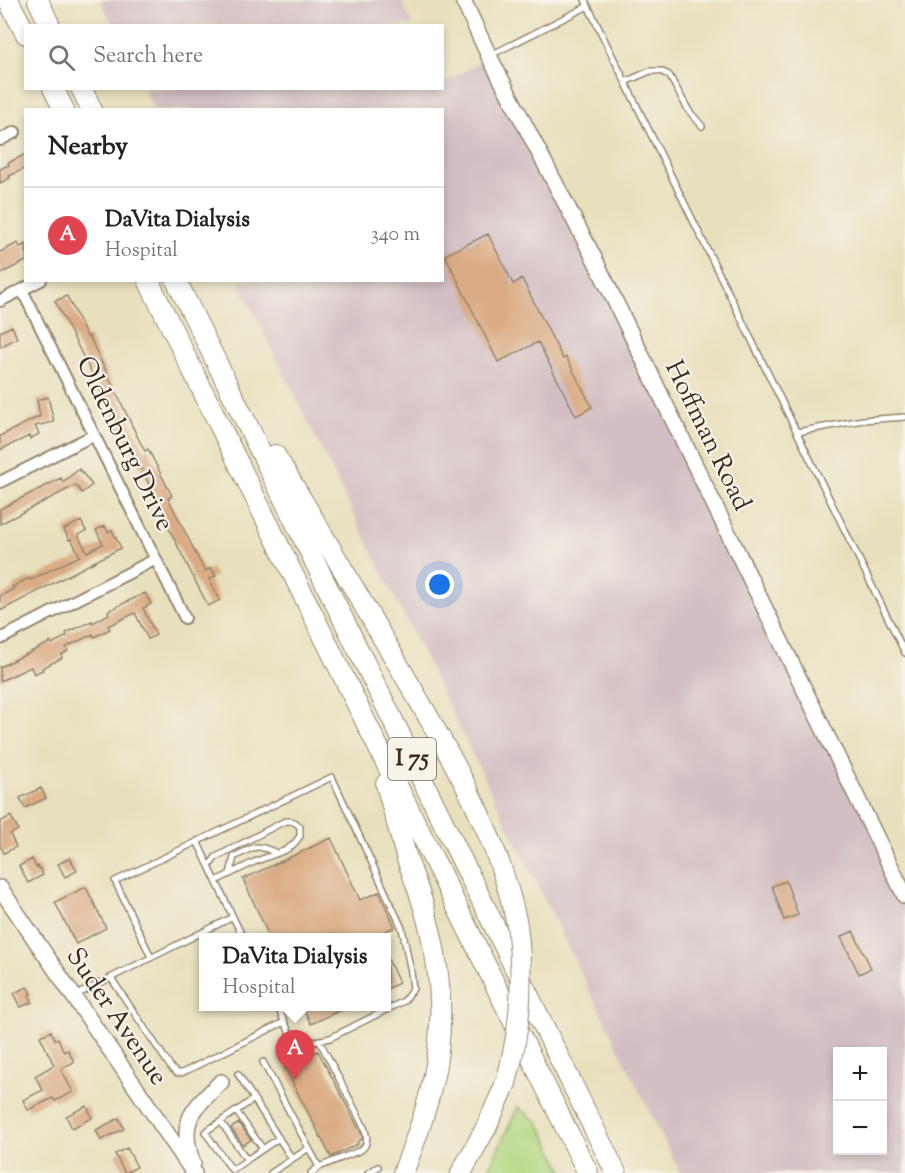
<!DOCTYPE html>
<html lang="en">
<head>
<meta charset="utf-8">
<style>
  body { margin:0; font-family:"Sorts Mill Goudy",serif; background:#f2f2f2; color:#222 }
  .controls { position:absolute; right:18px; bottom:18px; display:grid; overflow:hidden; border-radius:0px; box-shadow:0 3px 9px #0003 }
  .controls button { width:54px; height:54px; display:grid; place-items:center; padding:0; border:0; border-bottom:2px solid #e0e0e0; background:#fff; color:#222; font:30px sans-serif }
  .you { position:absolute; left:440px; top:585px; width:21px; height:21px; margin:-15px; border:4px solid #fff; border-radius:50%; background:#1a73e8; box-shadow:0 0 0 9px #1a73e833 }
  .badge { display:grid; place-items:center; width:39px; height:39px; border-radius:50%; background:#0b8043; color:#fff; font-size:20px; font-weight:700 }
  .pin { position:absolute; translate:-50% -50px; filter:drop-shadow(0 2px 3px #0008) }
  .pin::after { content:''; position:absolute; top:32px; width:21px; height:18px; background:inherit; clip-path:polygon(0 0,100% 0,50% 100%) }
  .popup { position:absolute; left:199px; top:933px; width:192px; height:78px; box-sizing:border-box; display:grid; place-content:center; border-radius:0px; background:#fff; filter:drop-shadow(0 2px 4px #0005); font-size:20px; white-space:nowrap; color:#767676 }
  .popup b { font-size:22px; color:#222 }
  .popup::after { content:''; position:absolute; left:50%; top:100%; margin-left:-12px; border:12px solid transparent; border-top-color:#fff }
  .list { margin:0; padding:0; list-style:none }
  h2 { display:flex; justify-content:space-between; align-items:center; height:78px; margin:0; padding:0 24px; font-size:26px }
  h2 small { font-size:20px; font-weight:400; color:#767676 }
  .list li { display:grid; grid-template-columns:39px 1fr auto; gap:18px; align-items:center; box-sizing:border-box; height:96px; padding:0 24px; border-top:2px solid #e0e0e0 }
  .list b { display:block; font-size:22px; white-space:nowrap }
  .list p { margin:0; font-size:20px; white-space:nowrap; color:#767676 }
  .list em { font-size:20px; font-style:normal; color:#767676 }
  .icon { flex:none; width:33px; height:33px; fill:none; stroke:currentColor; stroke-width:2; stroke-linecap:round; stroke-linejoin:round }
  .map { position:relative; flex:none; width:905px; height:1173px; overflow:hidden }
  .search { position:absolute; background:#fff; box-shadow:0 3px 9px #0003; left:24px; top:24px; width:420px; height:66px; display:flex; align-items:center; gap:15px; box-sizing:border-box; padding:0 21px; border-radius:0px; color:#767676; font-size:22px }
  .panel { position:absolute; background:#fff; box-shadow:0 3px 9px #0003; left:24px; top:108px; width:420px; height:174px; border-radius:0px }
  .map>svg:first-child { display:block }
  .industrial { fill:#d2bec3; fill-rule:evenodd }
  .green { fill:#b2d780; stroke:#76804f; stroke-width:1.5 }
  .building { fill:#daab84 }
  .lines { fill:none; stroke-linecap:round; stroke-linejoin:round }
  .lane-casing { stroke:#92856e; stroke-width:8 }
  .street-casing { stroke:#92856e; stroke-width:14 }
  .secondary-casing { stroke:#92856e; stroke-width:18 }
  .highway-casing { stroke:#92856e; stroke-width:22 }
  .lane { stroke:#fff; stroke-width:5 }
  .street { stroke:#fff; stroke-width:10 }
  .secondary { stroke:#fff; stroke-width:15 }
  .highway { stroke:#fff; stroke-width:20 }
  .highway-bridge-casing { stroke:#92856e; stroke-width:22; stroke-linecap:butt }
  .highway-bridge { stroke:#fff; stroke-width:20 }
  .labels { text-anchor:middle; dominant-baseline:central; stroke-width:4.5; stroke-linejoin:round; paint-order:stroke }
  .shield { fill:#f7f3e8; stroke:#73665b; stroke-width:1.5 }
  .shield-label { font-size:24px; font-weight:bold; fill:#3b2a1e }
  .street-label { font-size:26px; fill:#3b2a1e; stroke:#f7f3e8 }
</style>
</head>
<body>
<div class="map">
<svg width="905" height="1173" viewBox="0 0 905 1173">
  <rect width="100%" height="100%" fill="#f7f3e8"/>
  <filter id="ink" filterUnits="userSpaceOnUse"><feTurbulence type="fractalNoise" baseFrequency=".0167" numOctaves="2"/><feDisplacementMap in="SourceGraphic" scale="12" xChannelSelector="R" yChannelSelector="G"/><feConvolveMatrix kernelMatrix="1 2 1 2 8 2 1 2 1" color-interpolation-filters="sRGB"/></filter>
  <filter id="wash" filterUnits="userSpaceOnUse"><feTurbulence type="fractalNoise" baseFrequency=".008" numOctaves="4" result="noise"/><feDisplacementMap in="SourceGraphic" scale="24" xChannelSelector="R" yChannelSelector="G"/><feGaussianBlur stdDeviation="1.35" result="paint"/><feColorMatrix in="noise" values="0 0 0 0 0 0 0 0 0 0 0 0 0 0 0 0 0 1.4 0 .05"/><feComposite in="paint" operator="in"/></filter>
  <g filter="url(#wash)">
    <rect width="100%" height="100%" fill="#e8e0bd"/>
    <!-- industrial -->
    <path class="industrial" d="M100 0H401L413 25H113Z
      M489 56 905 896V1173H680L238 281 442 280V110L154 109 144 89 442 88 443 84ZM838 1052H882V1150H838Z"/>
    <!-- green -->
    <path class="green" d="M518 1107 539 1123 564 1173H487Z"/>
    <g id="blocks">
      <!-- building -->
      <path class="building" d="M26 154V168L9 176 10 178 0 183V169L9 165 8 163Z
        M488 234 513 284 522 279 563 359 566 357 592 407 576 416 538 342 498 362 445 255Z
        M18 243 20 247 26 244V261L0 274V252Z
        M67 296 87 337 89 336 139 440 145 451 148 449 172 496 168 498 201 564 205 571 211 568 216 576 209 579 220 600 208 606 159 509V508L149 487 150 486 126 441 55 301Z
        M12 326 17 338 0 347V332Z
        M48 397 54 422 35 426 39 434 30 439 29 436 0 450V436L40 416 37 400Z
        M79 469 92 485 82 493 76 485 0 524V509L61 478 63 482Z
        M81 521 86 531 78 535 87 552 103 544 96 530 105 526 108 532 112 530 121 548 0 611V596L14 589 12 587 29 578 30 580 80 556 71 539 69 540 64 529Z
        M145 593 151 604 143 608 156 635 148 639 135 613 108 626 110 629 94 637 93 634 66 647 68 651 61 655 62 658 42 668 43 670 34 674 31 667 0 681V667L51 642 52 644 67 636 66 633 92 621 93 623 109 614 108 611Z
        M41 788 46 798 25 808 20 798Z
        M11 816 18 830 10 834 16 847 4 853 0 846V822Z
        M331 838 360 900 379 892 395 927 376 935 377 938H270L243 879Z
        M70 858 77 871 65 877 58 864Z
        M32 859 36 867 38 866 43 875 28 883 19 866Z
        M786 881 798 915 784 920 772 886Z
        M86 887 106 928 76 944 55 902Z
        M853 931 871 968 859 974 841 937Z
        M387 957 399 983 387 989Z
        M27 987 31 994 29 995 32 1002 21 1007 14 993Z
        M302 1006H349L311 1024Z
        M51 1031 55 1040 58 1038 64 1052 68 1050 74 1062 61 1069 73 1092 55 1101 53 1098 28 1110 23 1100 43 1090 35 1076 54 1065 40 1036Z
        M318 1051 361 1133 362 1137V1139L357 1142 358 1144 331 1157 285 1068Z
        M87 1106 92 1118 72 1128 66 1116Z
        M119 1118 124 1129 101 1140 96 1130Z
        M239 1123 251 1140 243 1145 231 1128Z
        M127 1148 137 1167 125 1173 115 1154Z"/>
    </g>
  </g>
  <g filter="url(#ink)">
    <use href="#blocks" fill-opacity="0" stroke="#92856e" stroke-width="1.5"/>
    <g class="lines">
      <!-- lane casing -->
      <g class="lane-casing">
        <path id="lane" d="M585 0 905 653
          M491 55 588 6
          M625 82 650 71H660L669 75 689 111 702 126
          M797 432 863 420 905 417
          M197 841 233 917
          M209 866 216 857 283 822C291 820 295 821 300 827V836L294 844 286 850 254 862 216 881
          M230 874 234 857C256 846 254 843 277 853
          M151 957 115 881 332 777 402 928 411 972 413 989 404 1001 330 1038 296 1046 277 1006
          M111 978 172 1069 177 1073H182L284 1022
          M74 996 233 917 243 938
          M263 1062 319 1167
          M238 1074 292 1159
          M254 1099 205 1132 232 1170 279 1138
          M236 1111 263 1149
          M221 1122 247 1160
          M271 1173 309 1148
          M311 1173 319 1167 361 1150C369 1144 367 1136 364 1127L319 1040
          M368 1173 378 1167"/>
      </g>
      <!-- street casing -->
      <g class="street-casing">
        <path id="street" d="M0 140 15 132
          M22 290 185 618
          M0 301 41 280
          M0 482 94 435
          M0 639 156 559"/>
      </g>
      <!-- secondary casing -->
      <g class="secondary-casing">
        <path id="secondary" d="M463 0 489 56 595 260 905 896
          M0 888 194 1173
          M193 1164C178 1122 191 1111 221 1082"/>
      </g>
      <!-- highway casing -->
      <g class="highway-casing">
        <path id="highway" d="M8 0 26 34
          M38 0 50 26
          M53 88 64 110
          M81 88 92 110
          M148 280 588 1173
          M176 280 616 1173
          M275 455C317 524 358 595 399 666 445 746 499 834 517 925
          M386 784C393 809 400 834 407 859 413 876 420 893 425 911 438 956 444 1003 438 1051 433 1093 418 1134 403 1173
          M461 1173 487 1126 506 1083"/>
      </g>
      <!-- lane -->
      <use href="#lane" class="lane"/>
      <!-- street -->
      <use href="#street" class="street"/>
      <!-- secondary -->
      <use href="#secondary" class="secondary"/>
      <!-- highway -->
      <use href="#highway" class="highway"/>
      <!-- highway-bridge casing -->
      <g class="highway-bridge-casing">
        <path id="highway-bridge" d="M506 1083C521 1027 524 983 517 925"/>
      </g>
      <!-- highway-bridge -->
      <use href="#highway-bridge" class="highway-bridge"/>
    </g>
  </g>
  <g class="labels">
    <!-- shield labels -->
    <rect class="shield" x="388" y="738" width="48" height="42" rx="4.5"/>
    <g class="shield-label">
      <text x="412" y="759">I 75</text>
    </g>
    <!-- street labels -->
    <g class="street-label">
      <text transform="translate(707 436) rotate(64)">Hoffman Road</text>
      <text transform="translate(124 444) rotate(64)">Oldenburg Drive</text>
      <text transform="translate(116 1017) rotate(56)">Suder Avenue</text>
    </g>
  </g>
</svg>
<div class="controls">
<button>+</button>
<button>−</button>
</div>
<div class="you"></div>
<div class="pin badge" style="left:295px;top:1080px;background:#e0444e">A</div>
<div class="popup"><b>DaVita Dialysis</b>Hospital</div>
<div class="search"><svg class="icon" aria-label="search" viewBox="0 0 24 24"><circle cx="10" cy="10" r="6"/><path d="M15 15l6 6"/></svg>Search here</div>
<section class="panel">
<h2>Nearby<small></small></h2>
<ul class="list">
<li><span class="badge" style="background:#e0444e">A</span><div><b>DaVita Dialysis</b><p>Hospital</p></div><em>340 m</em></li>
</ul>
</section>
</div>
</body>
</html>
